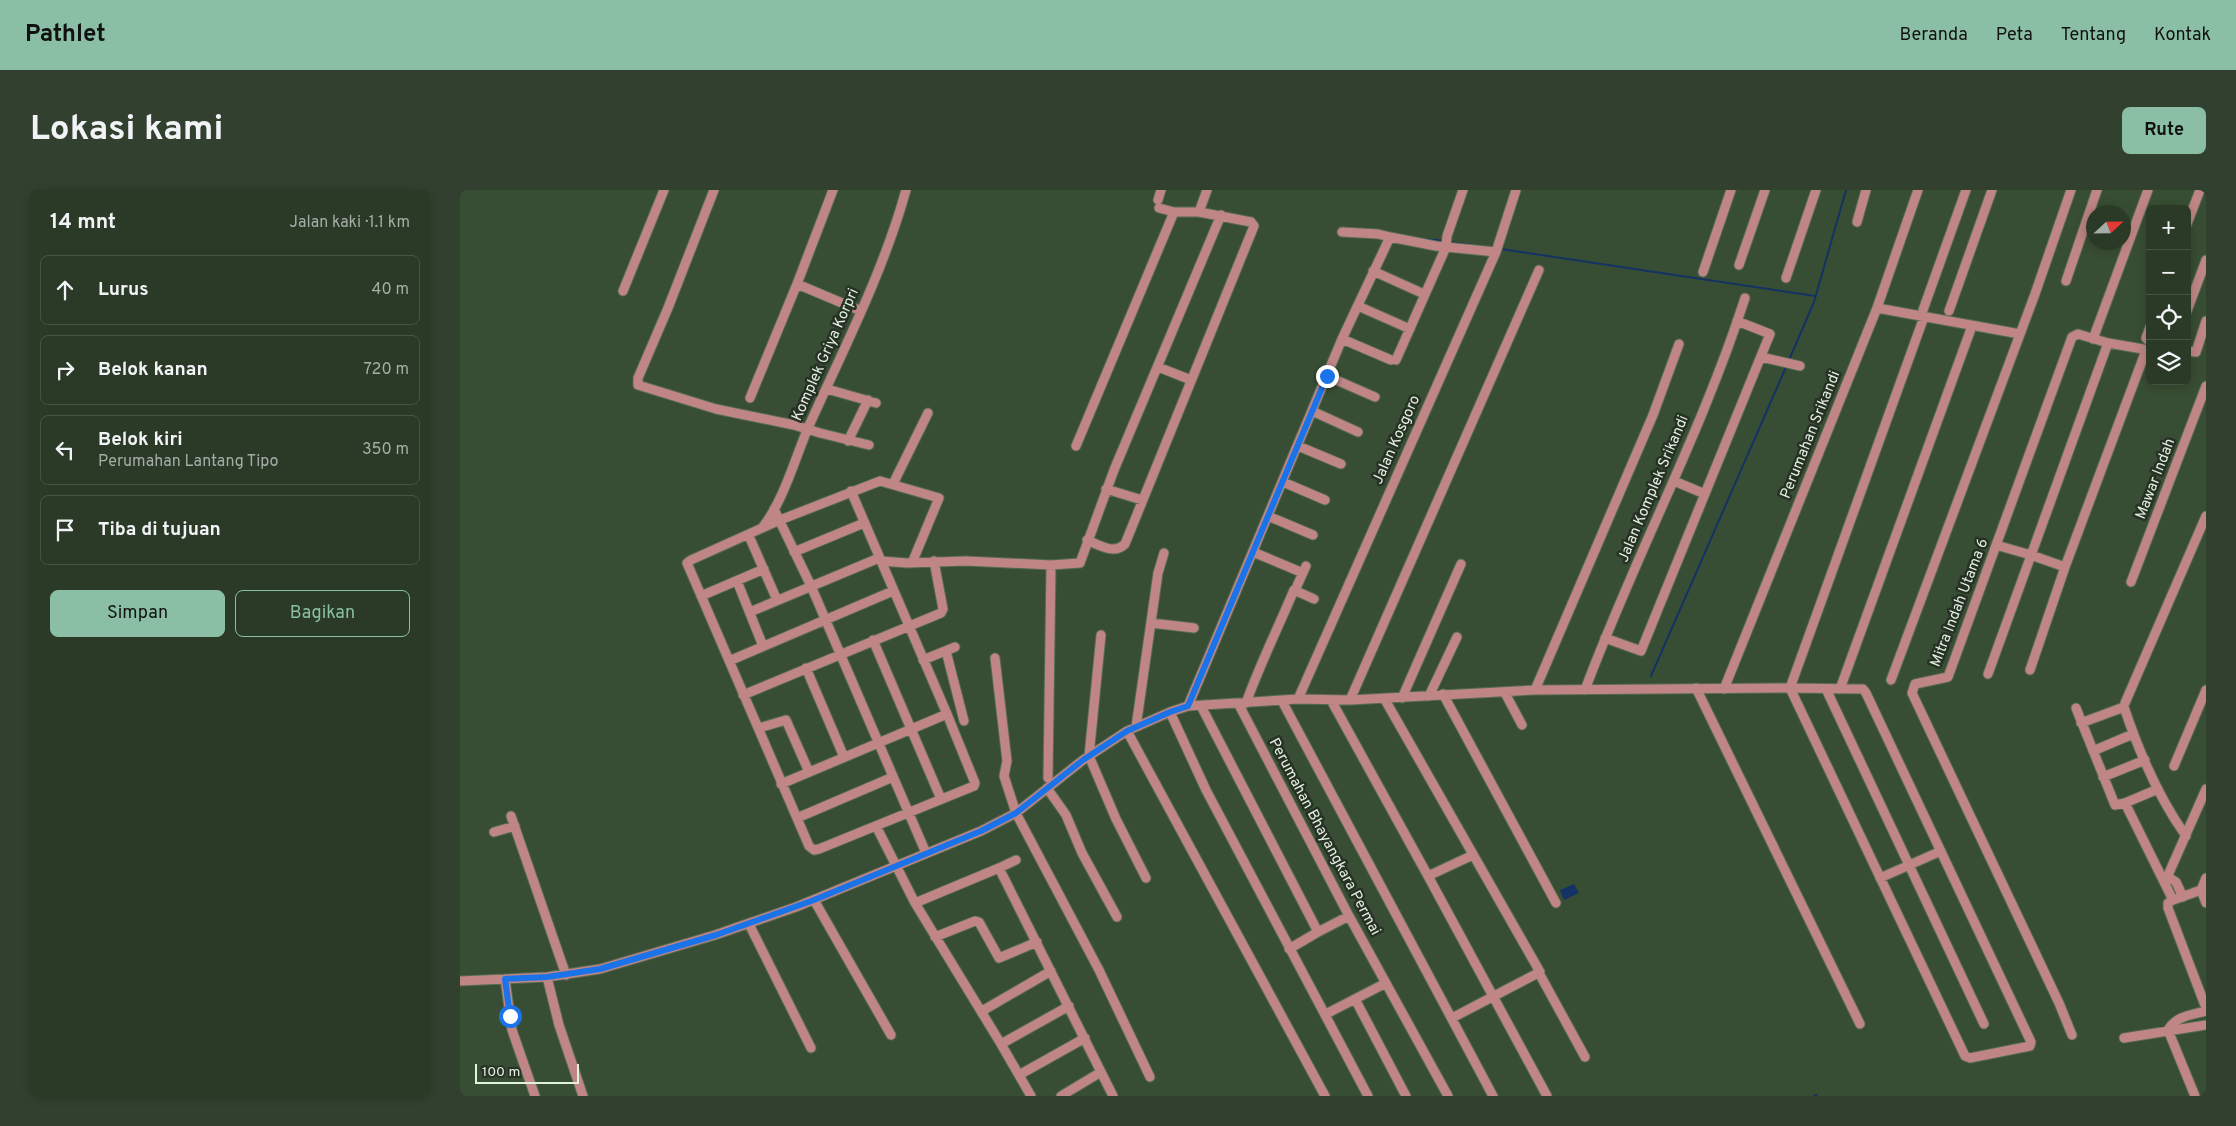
<!DOCTYPE html>
<html lang="id">
<head>
<meta charset="utf-8">
<style>
  body { margin:0; font-family:Overpass,sans-serif; background:#32412f; color:#f1f3f6 }
  .controls { position:absolute; right:15px; top:15px; display:grid; overflow:hidden; border-radius:8px; box-shadow:0 2px 12px #0003 }
  .controls button { width:45px; height:45px; display:grid; place-items:center; padding:0; border:0; border-bottom:1px solid #465444; background:#2a3a27; color:#f1f3f6; font:25px sans-serif }
  .compass { position:absolute; left:1626px; top:15px; width:45px; height:45px; border-radius:50%; background:#2a3a27; box-shadow:0 2px 12px #0003; rotate:68deg }
  .scale { position:absolute; left:15px; bottom:12px; width:104px; box-sizing:border-box; padding-left:5px; border:2px solid #e2f0e0; border-top:0; font-size:14px; line-height:18px; white-space:nowrap; color:#e2f0e0; -webkit-text-stroke:4px #273125; paint-order:stroke }
  .stop { position:absolute; width:15px; height:15px; margin:-11px; border:4px solid #1a73e8; border-radius:50%; background:#fff }
  .stop.end { background:#1a73e8; border-color:#fff; box-shadow:0 1px 5px #0008 }
  .list { margin:0; padding:0; list-style:none }
  h2 { display:flex; justify-content:space-between; align-items:center; height:65px; margin:0; padding:0 20px; font-size:21px }
  h2 small { font-size:16px; font-weight:400; color:#a5ada7 }
  .list li { display:grid; grid-template-columns:32px 1fr auto; gap:15px; align-items:center; box-sizing:border-box; height:70px; margin:0 10px 10px; padding:0 10px; border:1px solid #465444; border-radius:8px }
  .list b { display:block; font-size:19px; white-space:nowrap }
  .list p { margin:0; font-size:16px; white-space:nowrap; color:#a5ada7 }
  .list em { font-size:16px; font-style:normal; color:#a5ada7 }
  .actions { display:flex; gap:10px; padding:15px 20px }
  .actions a { flex:1; padding:11px 0; border:1px solid #8abfa5; border-radius:8px; text-align:center; font-size:18px; color:#8abfa5 }
  .actions .main { background:#8abfa5; color:#111 }
  .icon { flex:none; width:28px; height:28px; fill:none; stroke:currentColor; stroke-width:2; stroke-linecap:round; stroke-linejoin:round }
  .map { position:relative; flex:none; width:1746px; height:906px; overflow:hidden; border-radius:8px }
  header { display:flex; align-items:center; gap:30px; box-sizing:border-box; height:70px; padding:0 25px; background:#8abfa5; color:#111 }
  header strong { font-size:24px }
  nav { display:flex; gap:28px; margin-inline-start:auto; font-size:18px }
  .intro { display:flex; align-items:center; justify-content:space-between; box-sizing:border-box; height:120px; padding:0 30px }
  h1 { margin:0; font-size:35px }
  .button { padding:12px 22px; border-radius:8px; background:#8abfa5; color:#111; font-size:18px; font-weight:700 }
  main { display:flex; gap:30px; padding:0 30px }
  aside { flex:1; background:#2a3a27; border-radius:8px; box-shadow:0 2px 12px #0003 }
  .map>svg:first-child { display:block }
  .water { fill:#143264 }
  .lines { fill:none; stroke-linecap:round; stroke-linejoin:round }
  .stream { stroke:#143264; stroke-width:2 }
  .street-casing { stroke:#576b53; stroke-width:11 }
  .street { stroke:#bf8685; stroke-width:9 }
  .route { stroke:#1a73e8; stroke-width:6 }
  .labels { text-anchor:middle; dominant-baseline:central; stroke-width:5; stroke-linejoin:round; paint-order:stroke }
  .street-label { font-size:15px; fill:#e2f0e0; stroke:#273125 }
</style>
</head>
<body>
<header>
<strong>Pathlet</strong>
<nav><a>Beranda</a><a>Peta</a><a>Tentang</a><a>Kontak</a></nav>
</header>
<div class="intro"><h1>Lokasi kami</h1><a class="button">Rute</a></div>
<main>
<aside>
<h2>14 mnt<small>Jalan kaki · 1.1 km</small></h2>
<ul class="list">
<li><svg class="icon" aria-label="ahead" viewBox="0 0 24 24"><path d="M12 20V5M6 11l6-6 6 6"/></svg><div><b>Lurus</b></div><em>40 m</em></li>
<li><svg class="icon" aria-label="right" viewBox="0 0 24 24"><path d="M7 20v-9h11M14 6l5 5-5 5"/></svg><div><b>Belok kanan</b></div><em>720 m</em></li>
<li><svg class="icon" aria-label="left" viewBox="0 0 24 24"><path d="M17 20v-9H6M10 6l-5 5 5 5"/></svg><div><b>Belok kiri</b><p>Perumahan Lantang Tipo</p></div><em>350 m</em></li>
<li><svg class="icon" aria-label="arrive" viewBox="0 0 24 24"><path d="M6 21V4h12l-3 4 3 4H6"/></svg><div><b>Tiba di tujuan</b></div></li>
</ul>
<div class="actions"><a class="main">Simpan</a><a>Bagikan</a></div>
</aside>
<div class="map">
<svg width="1746" height="906" viewBox="0 0 1746 906">
  <rect width="100%" height="100%" fill="#384e34"/>
  <!-- water -->
  <path class="water" d="M1114 694 1119 703 1104 710 1100 700Z"/>
  <g class="lines">
    <!-- stream -->
    <path class="stream" d="M964 49 985 51
      M989 52 1027 57
      M1041 59 1355 106
      M1329 170 1354 112 1386 0
      M1191 486 1326 177
      M1354 906 1357 905"/>
    <!-- street casing -->
    <g class="street-casing">
      <path id="street" d="M254 0 208 118 178 188V195L256 219 334 235 360 243 409 255
        M698 10 701 0
        M739 22 747 0
        M1397 32 1406 0
        M1727 34 1740 0
        M882 42 918 44 930 47
        M1279 75 1305 0
        M913 81 964 104
        M1243 82 1271 0
        M1326 88 1356 0
        M1606 91 1637 0
        M337 94 401 121
        M163 101 204 0
        M898 116 950 139
        M1417 118 1560 144
        M1463 120 1506 0
        M1489 121 1532 0
        M1727 121 1746 70
        M1690 137 1686 148 1690 152
        M882 149 931 170
        M1633 149 1688 0
        M1727 161 1736 162 1746 131
        M1301 167 1340 176
        M936 170 986 57 987 46 1003 0
        M698 177 731 190
        M867 186 915 207
        M367 199 416 213
        M290 208 337 94 373 0
        M852 221 898 242
        M388 251 408 210
        M616 256 714 22
        M838 256 881 274
        M1214 291 1245 304
        M823 292 865 310
        M433 294 468 223
        M646 299 682 310
        M391 301 487 524 515 593 514 596 359 659 354 660 349 656 227 373 231 370 320 330 420 291 479 308 452 373
        M314 319 351 396 466 663
        M808 326 853 345
        M302 338C324 310 334 271 348 238 383 160 423 83 446 0
        M289 346 317 410
        M627 350C639 355 654 365 665 354L794 36 791 32 739 22H714L699 18
        M1536 355 1571 365 1605 377
        M334 362 404 333
        M793 362 843 383
        M421 371 447 373 506 371 591 375 620 373 654 280 761 25
        M277 391 303 456
        M1671 392 1746 196
        M837 396 846 376
        M241 406 304 379
        M290 422 419 368
        M691 433 734 438
        M641 445 629 566 656 629 686 688
        M1145 448 1181 461 1310 144 1277 131
        M413 450 481 609
        M486 461 504 531
        M535 468 547 571 544 586 556 623 639 780 690 887
        M463 470 495 457
        M269 471 433 401
        M346 478 384 567
        M1570 480 1605 377 1685 163 1683 159 1648 153 1618 144 1612 147 1488 487 1455 494 1452 503 1599 813 1612 845
        M1528 484 1648 153
        M1431 490 1575 104 1611 0
        M1236 498 1400 834
        M1264 499 1417 118 1458 0
        M1366 499 1524 834
        M1380 499 1512 136
        M1075 500 1193 225 1219 154
        M1125 500C1174 368 1242 242 1285 108
        M1045 503 1062 535
        M983 504 1096 713
        M283 505 481 423 483 419 474 371
        M969 506 997 447
        M924 508 1080 782 992 828
        M942 508 1001 374
        M838 509 1036 62 1056 0
        M871 510 968 686 1013 665
        M890 510 1079 80
        M822 511 1033 906
        M778 513 889 726 988 906
        M786 513C800 474 818 438 834 400L854 409
        M1665 513 1746 326
        M728 516 882 149 930 47 976 56 1036 62
        M741 516 858 742 889 726
        M1616 518 1655 615 1665 613 1713 710 1708 713V718L1746 818
        M710 522 746 600 908 906
        M1621 533 1664 517C1679 562 1698 607 1726 646
        M676 537 698 383 704 363
        M299 538 326 530 349 582
        M667 541 865 906
        M1633 561 1673 544
        M1714 576 1746 500
        M1643 587 1685 570
        M588 588 591 375
        M321 594 487 524
        M587 598 606 625 622 663 657 727
        M1665 613 1698 599
        M51 626 106 785
        M337 628 433 587
        M416 636 455 713 539 678
        M34 642 55 636
        M556 670 539 678 653 906
        M968 686 1087 906
        M1708 687 1716 692 1723 707
        M1420 688 1481 661
        M1705 692 1746 599
        M1741 700 1746 713
        M354 710 431 845
        M1713 710 1741 700 1746 688
        M455 713 541 854 571 906
        M289 734 351 858
        M475 747 515 731 519 732 539 768 577 752
        M829 759 858 742
        M1079 783 1125 867
        M87 787 99 835 123 906
        M45 789 52 840 75 906
        M0 791 87 787 140 779 255 745 336 717 521 641 556 623 623 570 667 541 710 522 728 516 838 509 890 510 1075 500 1330 498 1505 866 1510 868 1570 856 1571 852 1406 503 1403 499 1330 498 1464 127
        M895 809 946 906
        M522 821 591 781
        M866 824 926 793
        M1664 848 1746 835
        M541 854 609 816
        M559 885 625 848
        M601 906 641 882
        M1735 906 1708 840C1716 826 1731 825 1746 821"/>
    </g>
    <!-- street -->
    <use href="#street" class="street"/>
  </g>
  <g class="lines">
    <!-- route -->
    <path class="route" d="M50 826 45 789 87 787 140 779 256 745 354 710 521 641 556 623 623 570 667 541 710 522 728 516 867 186"/>
  </g>
  <g class="labels">
    <!-- street labels -->
    <g class="street-label">
      <text transform="translate(366 165) rotate(-66)">Komplek Griya Korpri</text>
      <text transform="translate(1351 245) rotate(-68)">Perumahan Srikandi</text>
      <text transform="translate(937 250) rotate(-66)">Jalan Kosgoro</text>
      <text transform="translate(1696 289) rotate(-69)">Mawar Indah</text>
      <text transform="translate(1194 299) rotate(-67)">Jalan Komplek Srikandi</text>
      <text transform="translate(1500 413) rotate(-69)">Mitra Indah Utama 6</text>
      <text transform="translate(864 647) rotate(62)">Perumahan Bhayangkara Permai</text>
    </g>
  </g>
</svg>
<div class="controls">
<button>+</button>
<button>−</button>
<button><svg class="icon" aria-label="locate" viewBox="0 0 24 24"><circle cx="12" cy="12" r="6"/><path d="M12 2v4M12 18v4M2 12h4M18 12h4"/></svg></button>
<button><svg class="icon" aria-label="layers" viewBox="0 0 24 24"><path d="M12 4l9 5-9 5-9-5zM3 14l9 5 9-5"/></svg></button>
</div>
<svg class="compass" viewBox="-18 -18 36 36"><path d="M0-13l5 13h-10z" fill="#e53935"/><path d="M0 13l5-13h-10z" fill="#a5ada7"/></svg>
<div class="scale">100 m</div>
<div class="stop" style="left:50px;top:826px"></div>
<div class="stop end" style="left:867px;top:186px"></div>
</div>
</main>
</body>
</html>
